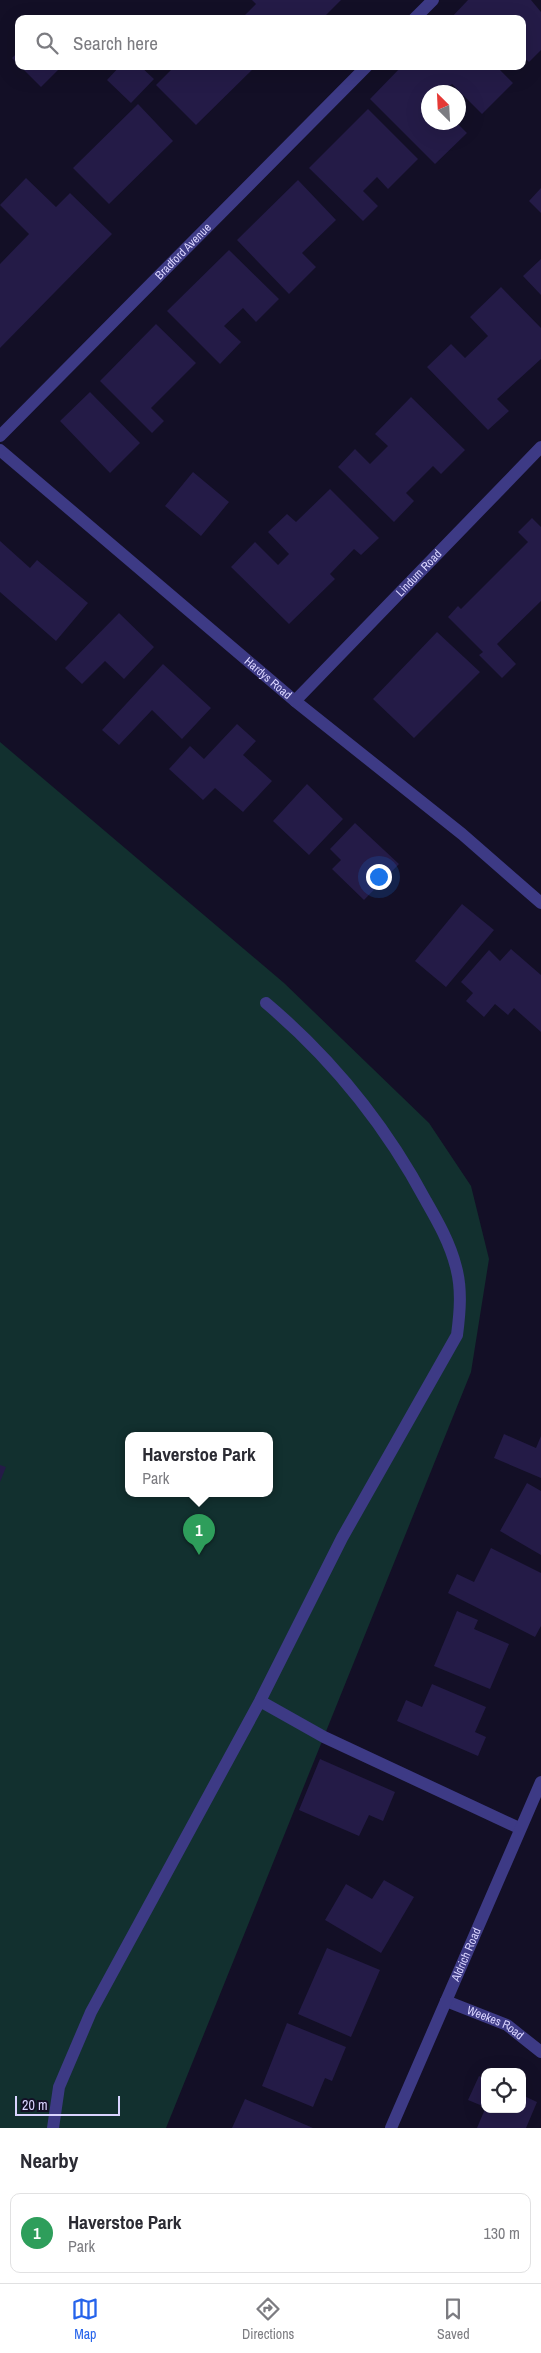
<!DOCTYPE html>
<html lang="en">
<head>
<meta charset="utf-8">
<style>
  body { margin:0; font-family:"Archivo Narrow",sans-serif; background:#f2f2f3; color:#2b2b33 }
  .controls { position:absolute; right:15px; bottom:15px; display:grid; overflow:hidden; border-radius:10px; box-shadow:0 5px 20px #0002 }
  .controls button { width:45px; height:45px; display:grid; place-items:center; padding:0; border:0; border-bottom:1px solid #e1e1e2; background:#fff; color:#2b2b33; font:25px sans-serif }
  .compass { position:absolute; left:421px; top:85px; width:45px; height:45px; border-radius:50%; background:#fff; box-shadow:0 5px 20px #0002; rotate:336deg }
  .scale { position:absolute; left:15px; bottom:12px; width:105px; box-sizing:border-box; padding-left:5px; border:2px solid #d9d4ff; border-top:0; font-size:14px; line-height:18px; white-space:nowrap; color:#d9d4ff; -webkit-text-stroke:4px #130f26; paint-order:stroke }
  .you { position:absolute; left:378px; top:876px; width:18px; height:18px; margin:-12px; border:4px solid #fff; border-radius:50%; background:#1a73e8; box-shadow:0 0 0 8px #1a73e833 }
  .badge { display:grid; place-items:center; width:32px; height:32px; border-radius:50%; background:#2563eb; color:#fff; font-size:16px; font-weight:700 }
  .pin { position:absolute; translate:-50% -41px; filter:drop-shadow(0 1px 2px #0008) }
  .pin::after { content:''; position:absolute; top:26px; width:18px; height:15px; background:inherit; clip-path:polygon(0 0,100% 0,50% 100%) }
  .popup { position:absolute; left:125px; top:1432px; width:148px; height:65px; box-sizing:border-box; display:grid; place-content:center; border-radius:10px; background:#fff; filter:drop-shadow(0 1px 4px #0005); font-size:16px; white-space:nowrap; color:#7c7c81 }
  .popup b { font-size:19px; color:#2b2b33 }
  .popup::after { content:''; position:absolute; left:50%; top:100%; margin-left:-10px; border:10px solid transparent; border-top-color:#fff }
  .list { margin:0; padding:0; list-style:none }
  h2 { display:flex; justify-content:space-between; align-items:center; height:65px; margin:0; padding:0 20px; font-size:21px }
  h2 small { font-size:16px; font-weight:400; color:#7c7c81 }
  .list li { display:grid; grid-template-columns:32px 1fr auto; gap:15px; align-items:center; box-sizing:border-box; height:80px; margin:0 10px 10px; padding:0 10px; border:1px solid #e1e1e2; border-radius:10px }
  .list b { display:block; font-size:19px; white-space:nowrap }
  .list p { margin:0; font-size:16px; white-space:nowrap; color:#7c7c81 }
  .list em { font-size:16px; font-style:normal; color:#7c7c81 }
  .icon { flex:none; width:28px; height:28px; fill:none; stroke:currentColor; stroke-width:2; stroke-linecap:round; stroke-linejoin:round }
  .map { position:relative; flex:none; width:541px; height:2128px; overflow:hidden }
  .search { position:absolute; background:#fff; box-shadow:0 5px 20px #0002; left:15px; right:15px; top:15px; height:55px; display:flex; align-items:center; gap:12px; box-sizing:border-box; padding:0 18px; border-radius:10px; color:#7c7c81; font-size:19px }
  .sheet { height:155px; background:#fff }
  nav { display:flex; justify-content:space-around; align-items:center; box-sizing:border-box; height:70px; border-top:1px solid #e1e1e2; background:#fff; font-size:14px; color:#7c7c81 }
  nav a { display:grid; justify-items:center; gap:2px }
  nav .on { color:#2563eb }
  .map>svg:first-child { display:block }
  .green { fill:#12302f; fill-rule:evenodd }
  .building { fill:#241b47 }
  .lines { fill:none; stroke-linecap:round; stroke-linejoin:round }
  .service { stroke:#3d3a85; stroke-width:12 }
  .minor { stroke:#3d3a85; stroke-width:12 }
  .labels { text-anchor:middle; dominant-baseline:central; stroke-width:5; stroke-linejoin:round; paint-order:stroke }
  .street-label { font-size:12px; fill:#d9d4ff; stroke:#130f26 }
</style>
</head>
<body>
<div class="map">
<svg width="541" height="2128" viewBox="0 0 541 2128">
  <rect width="100%" height="100%" fill="#130f26"/>
  <!-- green -->
  <path class="green" d="M0 742 284 983 429 1123 471 1186 489 1259 471 1372 166 2128H0ZM129 1436H269V1494H129Z"/>
  <!-- building -->
  <path class="building" d="M252 0H341L322 19H249L245 15 256 4Z
    M468 0H531L541 12V50L529 62 522 56V19H450Z
    M19 51V65L12 58Z
    M20 66H62L41 87Z
    M120 66H140L154 79 131 103 107 80Z
    M175 66H256L196 125 156 85Z
    M402 66H496L513 83 482 114 452 84 443 92H428V122H456L467 133 435 164 370 99Z
    M138 104 173 141 109 204 73 168Z
    M368 109 418 159 388 189 377 177 363 191 378 206 363 221 309 168Z
    M26 178 56 207 70 193 112 234 0 348V264L29 234 0 205Z
    M298 180 336 220 302 253 316 267 289 294 237 240Z
    M541 188V213L529 201Z
    M229 250 279 299 256 322 243 308 224 326 241 342 220 364 167 311Z
    M541 259V295L523 276Z
    M501 287 541 328V359L497 399 509 411 488 430 427 367 451 344 465 358 488 336 470 317Z
    M156 324 196 363 151 408 164 421 152 433 100 381Z
    M90 392 140 443 110 473 60 421Z
    M411 397 465 450 441 474 433 466 406 493 414 501 394 522 338 467 355 449 370 464 388 446 375 434Z
    M193 472 229 502 201 536 165 506Z
    M330 489 379 538 361 555 354 549 330 574 335 579 289 624 231 567 255 542 278 565 289 554 268 532 287 514 296 522Z
    M532 518 541 527V601L497 644 516 664 502 678 479 655 483 652 448 617 458 606 461 609 528 542 518 532Z
    M0 541 30 568 37 560 88 603 56 641 0 592Z
    M119 613 154 647 124 679 105 661 82 684 65 668Z
    M437 632 480 672 414 738 373 699Z
    M163 664 211 708 182 739 152 710 119 745 102 730Z
    M237 724 256 741 243 755 272 781 243 812 215 788 203 800 169 769 190 746 204 759Z
    M307 784 343 819 309 855 273 821Z
    M355 823 399 864 364 900 332 869 341 860 330 849Z
    M462 904 494 930 446 987 415 961Z
    M511 949 541 975V1032L514 1008 508 1015 495 1004 484 1017 466 1001 473 993 461 982 489 950 500 961Z
    M504 1434 536 1448 541 1436V1478L494 1458Z
    M0 1465 6 1467 0 1482Z
    M527 1483 541 1491V1555L500 1531Z
    M491 1548 541 1573V1626L535 1637 448 1593 457 1574 474 1582Z
    M457 1611 478 1620 474 1629 509 1644 490 1689 434 1666Z
    M432 1684 486 1707 475 1732 486 1737 478 1756 397 1721 406 1700 422 1707Z
    M320 1759 395 1792 383 1821 369 1815 359 1836 299 1810Z
    M384 1880 414 1897 381 1953 325 1920 346 1884 372 1899Z
    M327 1948 380 1970 351 2037 298 2014Z
    M287 2023 346 2047 332 2081 325 2078 313 2107 262 2086Z
    M479 2076 485 2079V2107L468 2100Z
    M522 2095 537 2102 526 2128H477L485 2109H522Z
    M245 2099 313 2128H232Z"/>
  <g class="lines">
    <!-- service -->
    <path class="service" d="M260 1701 324 1737 519 1828
      M53 2128 59 2087 91 2012 260 1701 342 1538 457 1335C460 1312 462 1289 456 1267 450 1243 438 1222 426 1201 386 1126 331 1058 266 1003"/>
    <!-- minor -->
    <g class="minor">
      <path d="M414 19 433 0"/>
      <path id="s1" d="M0 436 367 66"/>
      <path id="s2" d="M0 450 295 701 462 834 541 903"/>
      <path id="s3" d="M295 701 541 447"/>
      <path id="s4" d="M446 2001 507 2025 541 2052"/>
      <path id="s5" d="M391 2128 541 1782"/>
    </g>
  </g>
  <g class="labels">
    <!-- street labels -->
    <g class="street-label">
      <text stroke="none"><textPath href="#s1" startOffset="260">Bradford Avenue</textPath></text>
      <text stroke="none"><textPath href="#s3" startOffset="178">Lindum Road</textPath></text>
      <text stroke="none"><textPath href="#s2" startOffset="352">Hardys Road</textPath></text>
      <text stroke="none"><textPath href="#s5" startOffset="189">Aldrich Road</textPath></text>
      <text stroke="none"><textPath href="#s4" startOffset="54">Weekes Road</textPath></text>
    </g>
  </g>
</svg>
<div class="controls">
<button><svg class="icon" aria-label="locate" viewBox="0 0 24 24"><circle cx="12" cy="12" r="6"/><path d="M12 2v4M12 18v4M2 12h4M18 12h4"/></svg></button>
</div>
<svg class="compass" viewBox="-18 -18 36 36"><path d="M0-13l5 13h-10z" fill="#e53935"/><path d="M0 13l5-13h-10z" fill="#7c7c81"/></svg>
<div class="scale">20 m</div>
<div class="you"></div>
<div class="pin badge" style="left:199px;top:1555px;background:#2e9e5b">1</div>
<div class="popup"><b>Haverstoe Park</b>Park</div>
<div class="search"><svg class="icon" aria-label="search" viewBox="0 0 24 24"><circle cx="10" cy="10" r="6"/><path d="M15 15l6 6"/></svg>Search here</div>
</div>
<section class="sheet">
<h2>Nearby<small></small></h2>
<ul class="list">
<li><span class="badge" style="background:#2e9e5b">1</span><div><b>Haverstoe Park</b><p>Park</p></div><em>130 m</em></li>
</ul>
</section>
<nav>
<a class="on"><svg class="icon" aria-label="map" viewBox="0 0 24 24"><path d="M3 6l6-2 6 2 6-2v14l-6 2-6-2-6 2zM9 4v14M15 6v14"/></svg>Map</a>
<a><svg class="icon" aria-label="directions" viewBox="0 0 24 24"><path d="M12 3l9 9-9 9-9-9zM9 14v-3h6M13 9l2 2-2 2"/></svg>Directions</a>
<a><svg class="icon" aria-label="saved" viewBox="0 0 24 24"><path d="M7 4h10v16l-5-4-5 4z"/></svg>Saved</a>
</nav>
</body>
</html>
